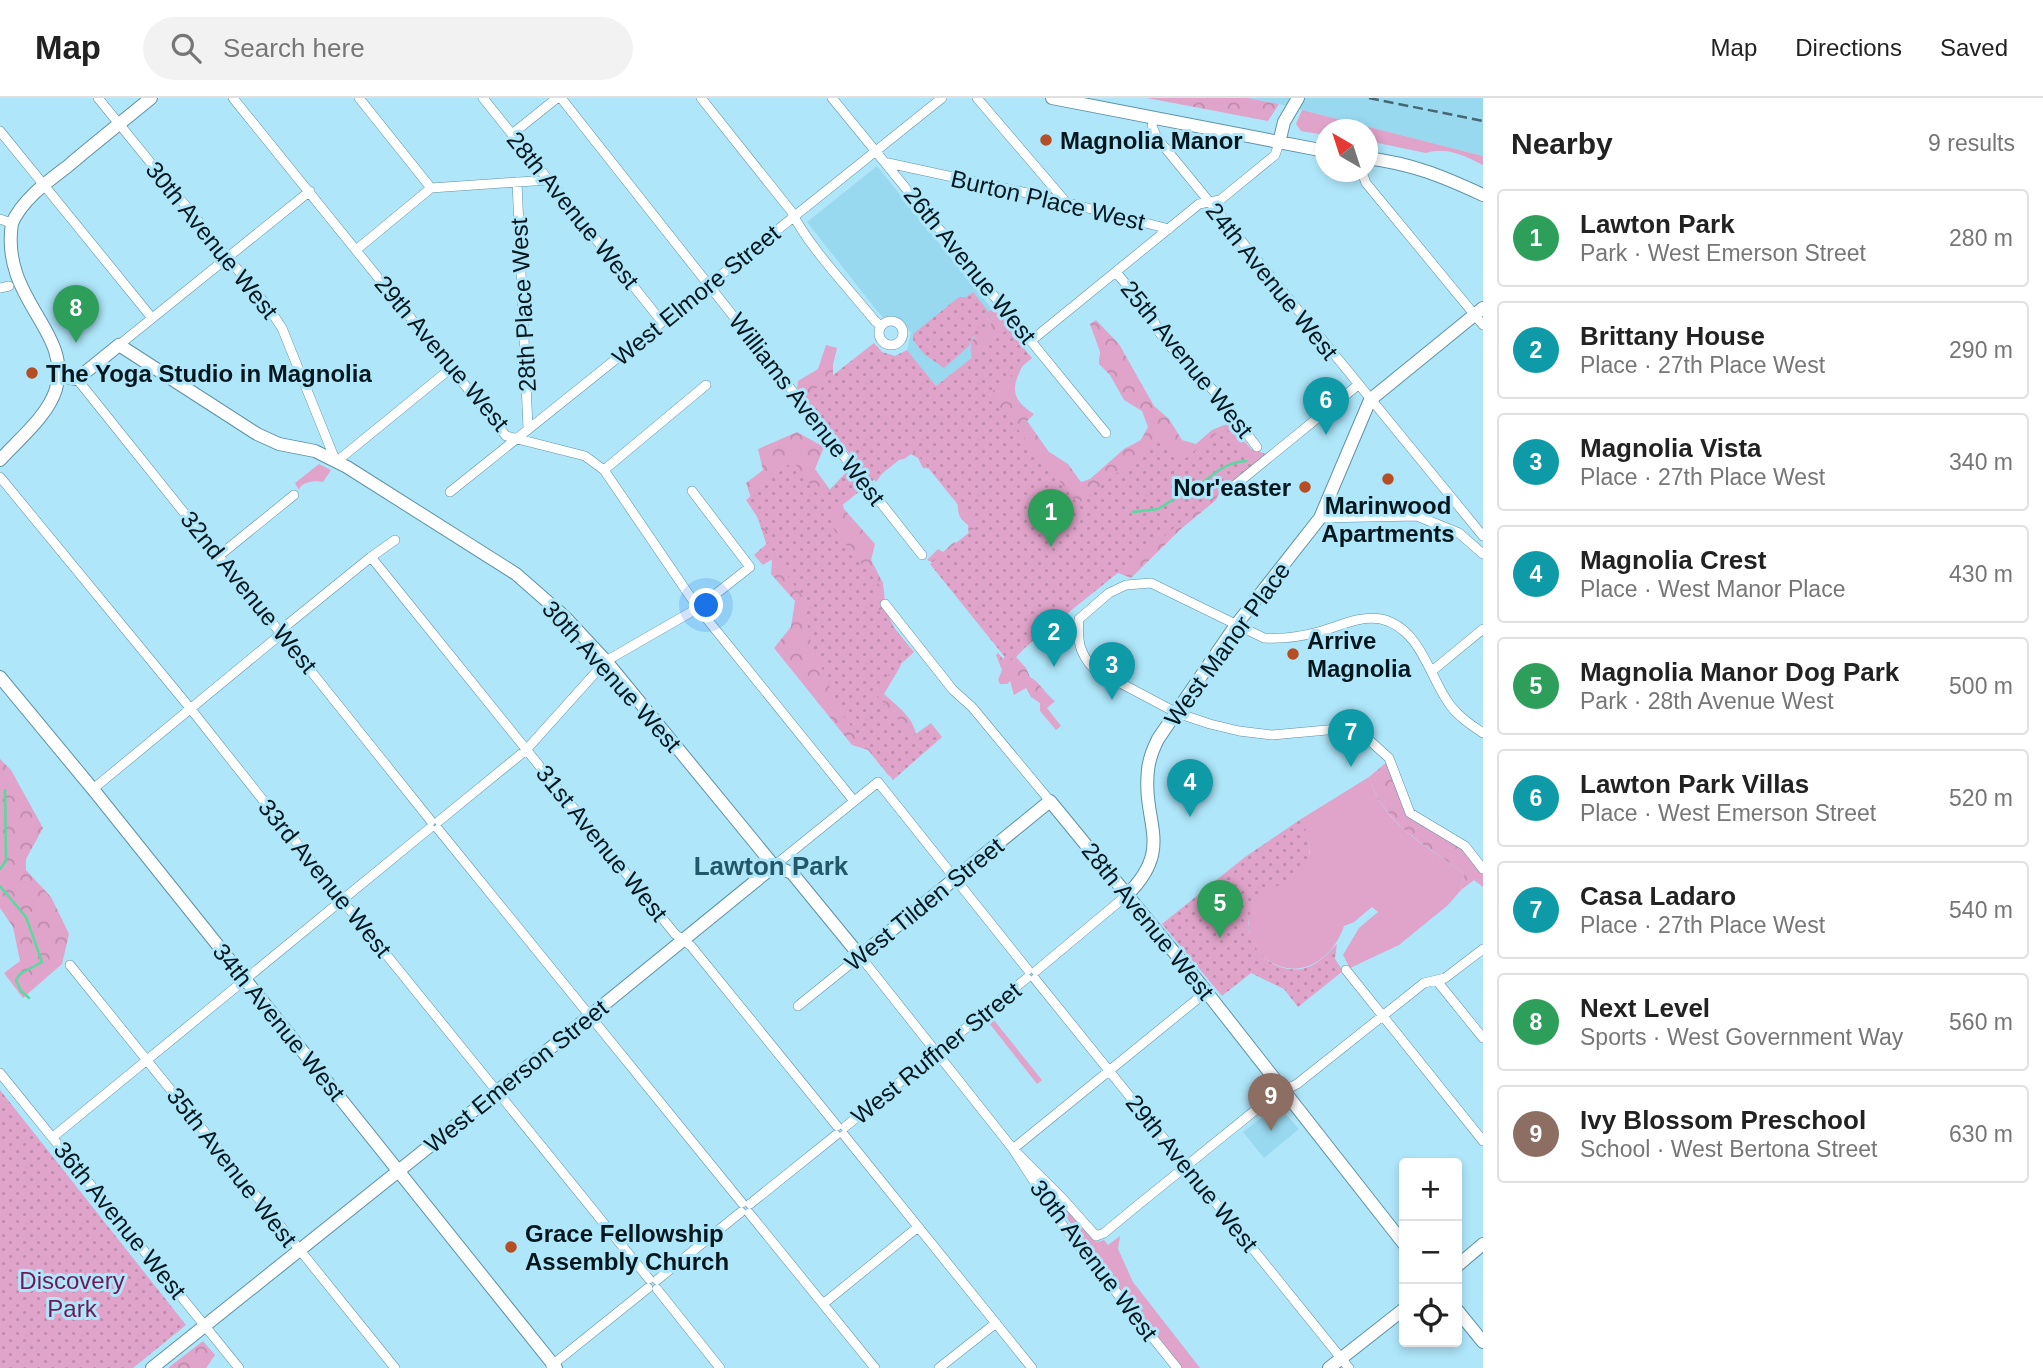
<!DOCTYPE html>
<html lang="en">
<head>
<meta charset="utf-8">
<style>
  body { margin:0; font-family:Helvetica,sans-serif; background:#f2f2f2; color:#222 }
  .controls { position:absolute; right:21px; bottom:21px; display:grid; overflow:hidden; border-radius:7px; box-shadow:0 4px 10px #0003 }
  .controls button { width:63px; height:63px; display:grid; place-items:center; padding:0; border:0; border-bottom:2px solid #e0e0e0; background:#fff; color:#222; font:35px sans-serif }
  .compass { position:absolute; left:1315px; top:21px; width:63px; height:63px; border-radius:50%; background:#fff; box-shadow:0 4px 10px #0003; rotate:321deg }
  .you { position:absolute; left:707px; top:508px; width:24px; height:24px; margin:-18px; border:5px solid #fff; border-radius:50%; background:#1a73e8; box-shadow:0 0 0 10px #1a73e833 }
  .badge { display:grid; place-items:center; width:46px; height:46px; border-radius:50%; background:#d93025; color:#fff; font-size:23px; font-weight:700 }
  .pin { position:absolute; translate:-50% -58px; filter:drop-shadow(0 2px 4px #0008) }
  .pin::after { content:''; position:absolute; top:37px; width:24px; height:21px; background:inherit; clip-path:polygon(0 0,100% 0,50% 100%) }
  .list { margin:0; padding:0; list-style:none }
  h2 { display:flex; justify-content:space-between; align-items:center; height:91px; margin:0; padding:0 28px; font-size:30px }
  h2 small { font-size:23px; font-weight:400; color:#767676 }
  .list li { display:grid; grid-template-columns:46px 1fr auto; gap:21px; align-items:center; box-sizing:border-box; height:98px; margin:0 14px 14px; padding:0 14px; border:2px solid #e0e0e0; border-radius:7px }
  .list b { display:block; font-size:26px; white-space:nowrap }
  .list p { margin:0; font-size:23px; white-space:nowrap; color:#767676 }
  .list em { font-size:23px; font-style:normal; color:#767676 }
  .icon { flex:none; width:38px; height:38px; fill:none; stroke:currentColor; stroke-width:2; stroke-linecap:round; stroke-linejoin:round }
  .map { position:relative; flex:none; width:1483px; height:1270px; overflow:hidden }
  header { display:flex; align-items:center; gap:42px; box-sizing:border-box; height:98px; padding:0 35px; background:#fff; border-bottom:2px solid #e0e0e0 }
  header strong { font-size:33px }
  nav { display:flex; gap:38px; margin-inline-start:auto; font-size:24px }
  .search { width:490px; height:63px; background:#f2f2f2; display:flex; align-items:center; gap:18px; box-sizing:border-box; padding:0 24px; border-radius:38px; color:#767676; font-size:26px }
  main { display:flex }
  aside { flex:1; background:#fff }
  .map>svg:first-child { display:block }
  .built { fill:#99d9f0 }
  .green { fill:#e0a3c9 }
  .forest { fill:url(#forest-crowns) }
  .park { fill:url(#park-dots) }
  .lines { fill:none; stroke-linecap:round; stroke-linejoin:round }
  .stream { stroke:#58d9a0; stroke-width:2.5 }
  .street-casing { stroke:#5d92a4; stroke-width:10 }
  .secondary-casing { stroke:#5d92a4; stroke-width:14 }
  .street { stroke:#fff; stroke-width:9 }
  .secondary { stroke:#fff; stroke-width:12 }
  .rail { stroke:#456773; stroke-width:2.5; stroke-dasharray:10 5; stroke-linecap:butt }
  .poi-dot { fill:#b54e24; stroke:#afe6fa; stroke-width:2.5 }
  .labels { text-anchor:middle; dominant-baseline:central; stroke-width:6; stroke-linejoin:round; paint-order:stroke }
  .poi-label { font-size:24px; font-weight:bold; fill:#02171d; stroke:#afe6fa; text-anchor:start }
  .street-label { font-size:24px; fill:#02171d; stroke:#afe6fa }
  .park-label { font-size:24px; fill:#6f1957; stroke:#afe6fa }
  .neighbourhood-label { font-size:26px; font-weight:bold; fill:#225869; stroke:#afe6fa }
</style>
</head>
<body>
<header>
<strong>Map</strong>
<div class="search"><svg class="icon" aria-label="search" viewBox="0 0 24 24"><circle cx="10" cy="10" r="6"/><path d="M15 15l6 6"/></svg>Search here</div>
<nav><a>Map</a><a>Directions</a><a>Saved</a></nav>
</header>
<main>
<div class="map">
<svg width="1483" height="1270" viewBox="0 0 1483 1270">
  <defs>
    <pattern id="forest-crowns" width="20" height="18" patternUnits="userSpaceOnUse" patternTransform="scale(1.75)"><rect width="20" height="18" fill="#e0a3c9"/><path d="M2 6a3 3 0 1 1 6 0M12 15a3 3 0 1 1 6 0" fill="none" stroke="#bf8cac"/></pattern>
    <pattern id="park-dots" width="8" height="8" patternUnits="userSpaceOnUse" patternTransform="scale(1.75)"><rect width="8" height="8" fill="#e0a3c9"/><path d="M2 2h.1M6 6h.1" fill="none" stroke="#bf8cac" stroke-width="1.8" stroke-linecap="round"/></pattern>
  </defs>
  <rect width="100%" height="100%" fill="#afe6fa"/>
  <!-- built -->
  <path class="built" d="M1249 0H1483V58L1279 6Z
    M877 68 1008 231 936 288 907 252 911 235 899 220 882 219 807 124Z
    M1278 1007 1299 1031 1264 1060 1243 1034Z"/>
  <!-- green -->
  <path class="green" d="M1302 12 1483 58V67C1466 58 1445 48 1426 55L1368 43 1367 32H1325V37L1301 33 1296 26Z
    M319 366 331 372 323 384C315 382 301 384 299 392L295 385Z
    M1369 679C1383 726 1426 748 1464 775L1461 792 1448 807 1399 847 1350 870 1343 857 1359 830 1378 814 1372 809 1354 824 1344 828C1334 858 1304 882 1272 865 1265 861 1257 853 1253 846 1247 834 1249 820 1248 808L1310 755 1309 742 1301 741V721Z
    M993 921 1042 982 1037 986 989 925Z
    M1047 1092 1067 1109 1097 1144 1104 1142 1108 1147 1120 1138 1118 1151 1133 1184 1200 1270H1182L1094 1158Z"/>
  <!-- forest -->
  <path class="forest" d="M1147 0H1248L1279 6 1268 23Z
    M990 212 1006 218 1026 261C1013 286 1007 299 1034 316L1027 323 1049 354 1068 366 1081 384 1090 381 1124 351 1141 342 1148 329 1142 313 1124 302 1110 277 1099 266 1100 254 1090 226 1096 222 1119 246 1154 308 1169 321 1182 342 1196 346 1212 332 1229 325 1251 351 1266 356 1250 372 1229 378 1215 403 1182 430 1131 480 1113 473 1028 371 973 265C967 241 972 240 991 225L984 216Z
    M826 247 837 250 833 266V293L922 322 1071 512 1065 519 1058 522 1053 529 1038 537 1016 559 1026 570 1030 579C1040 584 1045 596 1055 603L1047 610 1061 628 1056 632 1040 613V605L1031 599 1026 590 1014 597 1010 583 1007 586H1000L998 582 1002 572 996 557 998 555 1003 561 1007 555 937 466 927 462 938 451 943 454 954 444 964 447 969 444 968 427C958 420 957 413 958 401L936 371 923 370 918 360 911 356 904 361 891 363 876 384 854 349 844 352 836 342 841 334 839 331 830 337 824 326 828 317 824 312 812 308 797 293 798 283 818 271Z
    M797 334 824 349 815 371 833 396 841 400 844 411 875 446 871 462 883 485 886 513 905 551 900 569 884 596C904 614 917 622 918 650L889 678 868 652 852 647 774 550 791 529 795 503 771 476 772 463 746 385 763 372 758 351Z
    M0 661 11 672 43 730 26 761V772L51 799 69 836 62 866 23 900 4 875 20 863 13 829 0 810Z
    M1387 664 1408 706 1418 719 1469 753 1483 769V789L1474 782 1461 792 1464 775C1426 748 1383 725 1369 679Z
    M203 1243 215 1257 206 1270H168Z"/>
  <!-- park -->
  <path class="park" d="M973 194 988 213 984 216 991 225V231L973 239 969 248 944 270 924 256 913 242V236L959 199H966Z
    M1008 231 1032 260 989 296 1078 406 1161 340 1181 364 1225 329 1255 365 1008 563 930 466 976 429 913 351 831 416 834 432 883 492 872 503 914 554 872 592 913 638 931 625 942 639 893 682 841 615 810 542 803 499 774 460 763 467 754 457 772 441 746 402 793 363 821 401 856 364 805 299 874 245 882 254 895 258 907 252 936 288Z
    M1301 721C1306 734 1314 748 1307 762 1293 790 1242 792 1249 833 1251 844 1257 853 1266 861 1275 869 1289 873 1301 871 1317 868 1326 857 1337 846L1335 861 1343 873 1298 909 1284 891 1251 875 1222 898 1162 826 1245 759Z
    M0 992 186 1227 133 1270H0Z"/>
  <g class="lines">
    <!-- stream -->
    <path class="stream" d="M1199 388C1213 376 1226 364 1246 363
      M1133 414 1158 411 1187 393
      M0 771 6 763 5 692
      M0 788 26 819 42 864 20 876 16 882 21 893 29 900"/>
    <!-- street casing -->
    <g class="street-casing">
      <path id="street" d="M98 0 268 209 282 230 336 364 450 271
        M233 0 506 338 585 358 604 372 698 510 854 703
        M359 0 431 90
        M483 0 662 224
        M561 0 922 457
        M701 0 791 113C808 148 850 192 875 223L881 228
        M832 0 1106 335
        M977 0 1065 103
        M1154 20 1152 28 1157 40 1483 438
        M0 33 152 220
        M512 36 557 0
        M888 65 1041 98 1169 131
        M1362 74 1366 85 1483 227
        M517 84 528 330
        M0 121 11 125
        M356 152 431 90 548 82
        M1116 174 1151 217 1159 234 1182 263 1213 292 1257 349
        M0 190 9 188
        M879 235a12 12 0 1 1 24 0a12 12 0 1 1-24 0Z
        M1032 242 1199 106 1220 102 1275 57 1279 45
        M119 247 310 93
        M77 281 431 723
        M604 372 706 287
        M0 379 190 610 342 802 649 1181
        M1229 392 1358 287
        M450 394 942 0
        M1320 420 1417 418 1459 435 1483 456
        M220 457 294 397
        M371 459 675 836 691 848 837 1028
        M885 506 953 592 972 609 1050 703
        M1432 573 1483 531
        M1483 635C1471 627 1459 619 1450 607 1429 579 1421 530 1381 521 1359 517 1338 529 1318 534 1300 539 1282 541 1264 540L1151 485 1126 487 1109 495 1079 521C1077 542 1079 555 1094 571L1177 615 1210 626 1239 633 1272 637 1338 631 1368 641 1389 660 1410 715 1465 748 1483 771
        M93 691 275 541 287 527 371 459 395 442
        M439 723 526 652 606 563 698 510 750 469 692 393
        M438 731 742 1105
        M774 768 878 684 1028 872
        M70 867 395 1270
        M1346 872 1483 1043
        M1036 873 1127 797
        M1035 881 1349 1270
        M1437 883 1483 940
        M1206 894 1013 1051 1063 1101 1096 1138 1104 1135 1138 1107 1274 997 1297 986 1424 885 1445 880 1483 851
        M798 908 860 858 1013 1051 1061 1125 1177 1270
        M0 975 239 1270
        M845 1029 1027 880
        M844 1037 1032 1270
        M53 1039 430 730
        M750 1106 836 1037
        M749 1115 875 1270
        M657 1182 741 1114
        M657 1191 720 1270
        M823 1206 918 1129
        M551 1268 648 1190
        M939 1270 996 1225"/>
    </g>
    <!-- secondary casing -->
    <g class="secondary-casing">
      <path id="secondary" d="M1052 0 1325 53
        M1279 45 1284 24 1298 0
        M1367 60C1413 66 1442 78 1483 97
        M58 278 77 281 119 247 257 336 279 346 315 353 347 369 516 476 565 519 606 563 774 768 792 775 860 858 1050 703 1201 887 1404 1146
        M0 362C18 342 48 318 56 291 73 233 0 202 12 125 23 101 47 84 68 68 95 45 123 23 151 0
        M0 579 96 695 556 1270
        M1127 797C1175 749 1142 726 1148 672 1149 661 1153 651 1158 641L1236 527 1320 420 1370 302 1483 210
        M1457 1168 1483 1146
        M1457 1212 1483 1244
        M152 1270 451 1031 774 768
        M1329 1270 1404 1211"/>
    </g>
    <!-- street -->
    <use href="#street" class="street"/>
    <!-- secondary -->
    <use href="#secondary" class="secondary"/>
    <!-- rail -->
    <path class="rail" d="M1369 0 1483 23"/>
  </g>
  <!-- markers -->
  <g class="poi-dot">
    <circle cx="1046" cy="42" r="7"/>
    <circle cx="32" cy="275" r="7"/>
    <circle cx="1388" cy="381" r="7"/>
    <circle cx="1305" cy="389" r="7"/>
    <circle cx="1293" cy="556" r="7"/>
    <circle cx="511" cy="1149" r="7"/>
  </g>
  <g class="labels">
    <!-- poi labels -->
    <g class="poi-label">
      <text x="1060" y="42">Magnolia Manor</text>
      <text x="46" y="275">The Yoga Studio in Magnolia</text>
      <text x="1291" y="389" text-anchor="end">Nor'easter</text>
      <text x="1388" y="407" text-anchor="middle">Marinwood<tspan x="1388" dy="28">Apartments</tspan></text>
      <text x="1307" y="542">Arrive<tspan x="1307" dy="28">Magnolia</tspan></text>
      <text x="525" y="1135">Grace Fellowship<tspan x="525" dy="28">Assembly Church</tspan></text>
    </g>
    <!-- street labels -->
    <g class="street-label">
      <text transform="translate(1048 102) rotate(13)">Burton Place West</text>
      <text transform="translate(573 112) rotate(51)">28th Avenue West</text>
      <text transform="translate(212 142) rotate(51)">30th Avenue West</text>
      <text transform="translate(970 167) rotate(51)">26th Avenue West</text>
      <text transform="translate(1272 183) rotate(51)">24th Avenue West</text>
      <text transform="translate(696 197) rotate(-39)">West Elmore Street</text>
      <text transform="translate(523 207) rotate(-93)">28th Place West</text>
      <text transform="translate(442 255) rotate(50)">29th Avenue West</text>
      <text transform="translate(1187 261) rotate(51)">25th Avenue West</text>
      <text transform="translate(807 311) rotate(52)">Williams Avenue West</text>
      <text transform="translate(249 494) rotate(51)">32nd Avenue West</text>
      <text transform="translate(1227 546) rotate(-54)">West Manor Place</text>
      <text transform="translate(612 578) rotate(48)">30th Avenue West</text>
      <text transform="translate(602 745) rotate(51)">31st Avenue West</text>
      <text transform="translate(325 780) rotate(51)">33rd Avenue West</text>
      <text transform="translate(924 806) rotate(-39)">West Tilden Street</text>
      <text transform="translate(1148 823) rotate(51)">28th Avenue West</text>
      <text transform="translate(279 924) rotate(51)">34th Avenue West</text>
      <text transform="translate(936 955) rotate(-39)">West Ruffner Street</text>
      <text transform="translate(516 978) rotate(-39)">West Emerson Street</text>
      <text transform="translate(232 1069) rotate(52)">35th Avenue West</text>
      <text transform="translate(1192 1075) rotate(51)">29th Avenue West</text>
      <text transform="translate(120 1122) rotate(51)">36th Avenue West</text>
      <text transform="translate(1094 1162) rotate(53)">30th Avenue West</text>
    </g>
    <!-- park labels -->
    <g class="park-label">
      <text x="72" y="1182">Discovery<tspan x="72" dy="28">Park</tspan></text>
    </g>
    <!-- neighbourhood labels -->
    <g class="neighbourhood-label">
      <text x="771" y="768">Lawton Park</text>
    </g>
  </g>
</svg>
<div class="controls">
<button>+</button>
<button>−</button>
<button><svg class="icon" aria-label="locate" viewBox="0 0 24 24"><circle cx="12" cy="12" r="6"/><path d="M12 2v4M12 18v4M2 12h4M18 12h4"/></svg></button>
</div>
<svg class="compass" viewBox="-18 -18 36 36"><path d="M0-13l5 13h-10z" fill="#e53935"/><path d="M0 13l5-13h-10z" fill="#767676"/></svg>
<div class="you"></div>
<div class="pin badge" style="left:1051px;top:449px;background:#2e9e5b">1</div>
<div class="pin badge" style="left:1054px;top:569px;background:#0f9aa8">2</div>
<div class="pin badge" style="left:1112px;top:602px;background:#0f9aa8">3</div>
<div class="pin badge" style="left:1190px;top:719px;background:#0f9aa8">4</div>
<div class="pin badge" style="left:1220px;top:840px;background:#2e9e5b">5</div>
<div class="pin badge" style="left:1326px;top:337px;background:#0f9aa8">6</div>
<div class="pin badge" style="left:1351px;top:669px;background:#0f9aa8">7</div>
<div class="pin badge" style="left:76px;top:245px;background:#2e9e5b">8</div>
<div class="pin badge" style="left:1271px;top:1033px;background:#8d6e63">9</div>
</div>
<aside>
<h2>Nearby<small>9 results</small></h2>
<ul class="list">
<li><span class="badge" style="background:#2e9e5b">1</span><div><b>Lawton Park</b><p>Park · West Emerson Street</p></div><em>280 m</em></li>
<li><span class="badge" style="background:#0f9aa8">2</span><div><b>Brittany House</b><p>Place · 27th Place West</p></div><em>290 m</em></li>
<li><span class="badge" style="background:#0f9aa8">3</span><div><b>Magnolia Vista</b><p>Place · 27th Place West</p></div><em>340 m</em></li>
<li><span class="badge" style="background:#0f9aa8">4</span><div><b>Magnolia Crest</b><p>Place · West Manor Place</p></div><em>430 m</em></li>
<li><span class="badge" style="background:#2e9e5b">5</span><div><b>Magnolia Manor Dog Park</b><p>Park · 28th Avenue West</p></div><em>500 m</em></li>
<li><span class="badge" style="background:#0f9aa8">6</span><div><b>Lawton Park Villas</b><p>Place · West Emerson Street</p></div><em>520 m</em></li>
<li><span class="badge" style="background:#0f9aa8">7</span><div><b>Casa Ladaro</b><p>Place · 27th Place West</p></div><em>540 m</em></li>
<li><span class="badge" style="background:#2e9e5b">8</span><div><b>Next Level</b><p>Sports · West Government Way</p></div><em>560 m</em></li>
<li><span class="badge" style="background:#8d6e63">9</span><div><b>Ivy Blossom Preschool</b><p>School · West Bertona Street</p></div><em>630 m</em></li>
</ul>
</aside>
</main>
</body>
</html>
